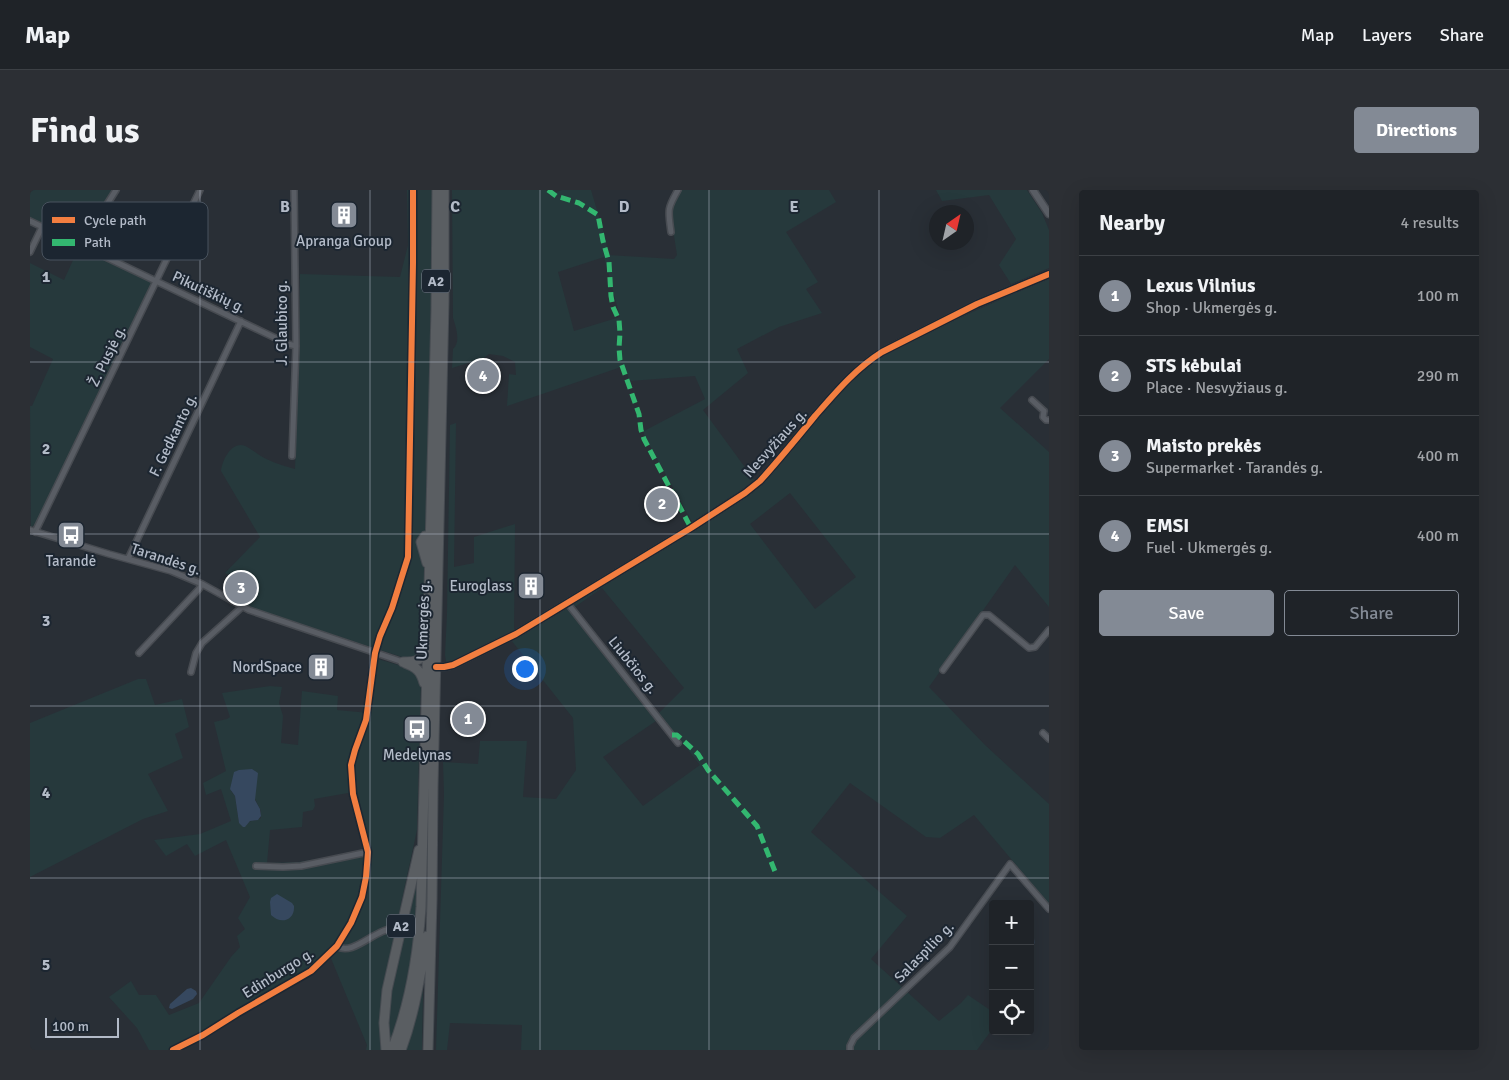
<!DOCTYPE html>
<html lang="en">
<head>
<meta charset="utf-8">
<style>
  body { margin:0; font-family:Signika,sans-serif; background:#2c2f34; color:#f1f3f6 }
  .controls { position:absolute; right:15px; bottom:15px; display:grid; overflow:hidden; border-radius:5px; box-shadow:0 5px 20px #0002 }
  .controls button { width:45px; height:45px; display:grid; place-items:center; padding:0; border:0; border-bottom:1px solid #3c4045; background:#1f2328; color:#f1f3f6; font:25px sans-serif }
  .compass { position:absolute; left:899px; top:15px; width:45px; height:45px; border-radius:50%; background:#1f2328; box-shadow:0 5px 20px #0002; rotate:34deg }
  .scale { position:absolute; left:15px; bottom:12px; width:74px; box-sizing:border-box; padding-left:5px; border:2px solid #b3bbc8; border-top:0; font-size:14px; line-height:18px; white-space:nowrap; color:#b3bbc8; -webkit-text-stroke:4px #1c2631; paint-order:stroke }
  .you { position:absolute; left:494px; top:478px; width:18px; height:18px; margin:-12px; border:4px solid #fff; border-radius:50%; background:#1a73e8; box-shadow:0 0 0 8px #1a73e833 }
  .badge { display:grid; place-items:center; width:32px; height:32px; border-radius:50%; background:#838a95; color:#fff; font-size:16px; font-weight:700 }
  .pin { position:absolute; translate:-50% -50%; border:2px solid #fff; box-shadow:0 1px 5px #0006 }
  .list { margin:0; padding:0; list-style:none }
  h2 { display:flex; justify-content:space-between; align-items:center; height:65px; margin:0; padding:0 20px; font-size:21px }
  h2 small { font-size:16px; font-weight:400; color:#a1a4a8 }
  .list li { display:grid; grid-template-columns:32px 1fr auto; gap:15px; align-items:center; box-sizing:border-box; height:80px; padding:0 20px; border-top:1px solid #3c4045 }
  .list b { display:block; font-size:19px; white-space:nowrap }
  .list p { margin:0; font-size:16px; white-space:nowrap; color:#a1a4a8 }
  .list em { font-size:16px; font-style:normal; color:#a1a4a8 }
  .actions { display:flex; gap:10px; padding:15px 20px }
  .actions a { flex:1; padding:11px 0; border:1px solid #838a95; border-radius:5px; text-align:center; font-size:18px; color:#838a95 }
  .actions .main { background:#838a95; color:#fff }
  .icon { flex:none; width:28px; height:28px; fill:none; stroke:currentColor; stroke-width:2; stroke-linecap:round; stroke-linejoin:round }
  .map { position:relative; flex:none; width:1019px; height:860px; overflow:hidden; border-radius:5px }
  header { display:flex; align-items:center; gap:30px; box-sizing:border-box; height:70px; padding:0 25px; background:#1f2328; border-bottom:1px solid #3c4045 }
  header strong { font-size:24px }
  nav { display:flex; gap:28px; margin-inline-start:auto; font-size:18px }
  .intro { display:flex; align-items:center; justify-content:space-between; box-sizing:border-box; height:120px; padding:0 30px }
  h1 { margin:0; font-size:35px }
  .button { padding:12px 22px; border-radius:5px; background:#838a95; color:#fff; font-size:18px; font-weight:700 }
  main { display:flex; gap:30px; padding:0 30px }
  aside { flex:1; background:#1f2328; border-radius:5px; box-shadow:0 5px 20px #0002 }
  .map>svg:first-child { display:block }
  .green { fill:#26393c; fill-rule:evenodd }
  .water { fill:#36485f }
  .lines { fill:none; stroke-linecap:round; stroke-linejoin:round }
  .stream { stroke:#36485f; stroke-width:1 }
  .minor-casing { stroke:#474b51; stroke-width:8 }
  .tertiary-casing { stroke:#474b51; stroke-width:9 }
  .trunk-casing { stroke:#464b51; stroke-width:11 }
  .minor { stroke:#595d64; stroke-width:5 }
  .tertiary { stroke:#595d64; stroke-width:6 }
  .trunk { stroke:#5a5e62; stroke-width:9 }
  .quiet { stroke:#33b770; stroke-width:5; stroke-dasharray:10 5; stroke-linecap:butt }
  .cycleway-casing { stroke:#1c2631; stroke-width:9 }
  .cycleway { stroke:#f27e40; stroke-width:6 }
  .grid { fill:none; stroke:#b3bbc8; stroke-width:1; stroke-opacity:0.55 }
  .labels { text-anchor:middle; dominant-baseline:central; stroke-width:4; stroke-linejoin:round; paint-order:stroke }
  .shield { fill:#1c2631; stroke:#868e9b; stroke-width:1 }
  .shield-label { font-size:14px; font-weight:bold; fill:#b3bbc8 }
  .poi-label { font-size:15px; fill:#b3bbc8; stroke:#1c2631 }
  .street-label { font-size:15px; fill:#b3bbc8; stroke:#1c2631 }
  .key { fill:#1c2631; stroke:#49535e; stroke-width:1 }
  .key-label { font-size:14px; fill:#b3bbc8 }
  .grid-label { font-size:16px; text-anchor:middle; font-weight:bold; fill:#b3bbc8; stroke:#1c2631; stroke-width:4; stroke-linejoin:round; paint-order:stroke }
</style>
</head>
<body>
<header>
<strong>Map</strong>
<nav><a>Map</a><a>Layers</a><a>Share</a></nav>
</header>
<div class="intro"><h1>Find us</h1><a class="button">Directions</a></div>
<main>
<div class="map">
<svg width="1019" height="860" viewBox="0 0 1019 860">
  <rect width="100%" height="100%" fill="#292f36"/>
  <!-- green -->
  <path class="green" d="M0 0H82L53 54 0 29Z
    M377 0H402V72L396 342 392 344 388 350 395 373 393 461 389 467 375 468 223 419 213 414 219 395 195 383 230 347 191 281C192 272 199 255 211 255 216 255 220 259 225 262 237 271 251 275 265 279L269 159 270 84 370 87 378 55Z
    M422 0H516L519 5 532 0H561L576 50 578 65 644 69 647 65 640 20 651 0H799L806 12 756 42 788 92 776 99 792 123 749 137 707 159 718 183 673 220 725 291 662 332 614 245V241L675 209 665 186 600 191 594 176 477 216 479 184 486 185 485 172 473 166 459 164 454 168 422 178 423 159C431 152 426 137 423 128ZM574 67 590 127 544 141 528 82Z
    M906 0H997L1012 23 1019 40V78L981 94 969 75 986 49 959 5 912 11Z
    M49 57 124 92 6 334 1 337 0 216H2L23 169 0 157V73L34 90Z
    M1019 88V169L970 218 1019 262V417L985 375 899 497 955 555 1019 614V714L944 625 910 648 896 647 820 593 781 642 877 726 841 769 909 831 931 813 938 805 963 822V838L947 860H491L492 835 420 833 417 860H406L414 604 413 572 448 574 450 551H497L493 607 526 609 546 580 543 528 481 450 527 424 721 303 739 286 772 247 826 186 842 172 857 161 873 153ZM760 303 826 387 785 419 720 334ZM572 398 654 498 629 523 670 575 613 616 573 567 626 531 539 421Z
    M426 233 424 377 444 373V347L485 334 484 443 422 472 418 473 416 471 415 465 417 424 420 235Z
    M348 469 385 480 391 489 387 640 353 797C350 818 349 839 352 860H336L337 855 300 766 181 839 139 860H119L107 838 79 807 101 791 109 805H126L139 825 169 813 201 767 210 757 207 746 215 739 208 728 220 707 196 650 165 666 157 654 136 666 124 650 170 644 201 631 191 599 176 605 173 593 196 581 184 532 197 529 200 527 192 503 240 496 252 497 249 513 253 526 251 553 268 555 272 501 308 506 307 520 339 523ZM201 601 224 607 231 621V628C226 632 220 629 217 634L209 633 205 606ZM318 603 335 661 268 672 237 673 240 640 272 637 273 622 283 620 285 616 284 609Z
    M108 489H116L125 515 152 509 159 537 145 544 153 568 118 584 138 621 113 629 0 687V533Z
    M387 687C386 715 386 743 382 771 378 800 369 828 359 856 355 799 374 742 387 687Z
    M393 799 392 860H375L386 828Z"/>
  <!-- water -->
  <path class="water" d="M222 579 228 583 225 610 230 619 231 626 228 630 220 631 215 637H213L209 633 205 606 200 599 204 582 209 580Z
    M247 704 262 713 264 716C265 730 251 735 241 725L240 712 241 708Z
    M161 798 166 801 167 804 163 809 142 819 139 818 140 814 157 799Z"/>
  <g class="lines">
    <!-- stream -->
    <path class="stream" d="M959 755 963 757
      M1000 762 1004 753 1003 743"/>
    <!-- minor casing -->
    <g class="minor-casing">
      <path id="minor" d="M0 31 258 154 266 156
        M641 42C638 20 637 19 648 0
        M54 57 67 30 86 0
        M0 62 12 37
        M1002 210 1014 221
        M1014 221 1013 227 1016 230H1019
        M262 266 266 156 264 0
        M0 340 79 364 141 381 172 394 219 420 373 472
        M5 342 170 0
        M98 369 211 131
        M538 414 648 553
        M109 463 169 399 172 394
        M913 480 953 425H959L999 458 1005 457 1019 440
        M161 482 166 463 172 453 212 417
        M1013 543 1019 549
        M226 676 253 677 271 676 338 662
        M307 756C322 767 345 739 362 739 364 739 369 741 370 741
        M143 860 173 845 208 823 281 781 307 756 321 733 332 707 336 687 338 662 323 604 321 575 325 560 336 530 345 463 350 446 362 418 378 367 383 73V0
        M820 860V856L824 848 920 757 980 674 1019 719"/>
    </g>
    <!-- tertiary casing -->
    <g class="tertiary-casing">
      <path id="tertiary" d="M1003 0 1019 24
        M406 477H414L423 475 486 444 661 338 715 303 730 291C749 270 767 248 785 226 806 202 825 179 852 162L947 114 1019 84"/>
    </g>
    <!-- trunk casing -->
    <g class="trunk-casing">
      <path id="trunk" d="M397 373 391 352 395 346 401 347
        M373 472C387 472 392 471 395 456
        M375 473C386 477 391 481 394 493
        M356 860 354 833 357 800 389 660
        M362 860C380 814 388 766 391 717L406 120 407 0
        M371 860C385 823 390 785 397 746
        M398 860 402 709 403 597 414 112V0"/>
    </g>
    <!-- minor -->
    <use href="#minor" class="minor"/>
    <!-- tertiary -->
    <use href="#tertiary" class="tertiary"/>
    <!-- trunk -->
    <use href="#trunk" class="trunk"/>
    <!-- quiet -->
    <path class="quiet" d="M518 0 526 6 549 13 568 25 573 51 579 72 581 106 583 117 589 130 590 143 589 158 590 170 609 224 611 240 614 249 661 338
      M642 545H647L668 564 678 580 727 636 746 684"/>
    <!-- cycleway casing -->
    <g class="cycleway-casing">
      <path id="cycleway" d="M406 477H414L423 475 486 444 661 338 715 303 730 291C749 270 767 248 785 226 806 202 825 179 852 162L947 114 1019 84
        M143 860 173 845 208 823 281 781 307 756 321 733 332 707 336 687 338 662 323 604 321 575 325 560 336 530 345 463 350 446 362 418 378 367 383 73V0"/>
    </g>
    <!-- cycleway -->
    <use href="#cycleway" class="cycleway"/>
  </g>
  <!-- grid -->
  <path class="grid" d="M170 0V860M340 0V860M510 0V860M679 0V860M849 0V860M0 172H1019M0 344H1019M0 516H1019M0 688H1019"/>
  <!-- icons -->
  <defs>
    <g id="building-square" transform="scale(1.4375)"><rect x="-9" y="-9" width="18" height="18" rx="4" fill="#838a95" stroke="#1c2631"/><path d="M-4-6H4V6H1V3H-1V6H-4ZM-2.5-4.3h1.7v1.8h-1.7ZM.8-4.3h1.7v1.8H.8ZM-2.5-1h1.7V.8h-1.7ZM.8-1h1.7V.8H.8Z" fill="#fff"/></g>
    <g id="bus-square" transform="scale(1.4375)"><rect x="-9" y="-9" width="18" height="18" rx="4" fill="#838a95" stroke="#1c2631"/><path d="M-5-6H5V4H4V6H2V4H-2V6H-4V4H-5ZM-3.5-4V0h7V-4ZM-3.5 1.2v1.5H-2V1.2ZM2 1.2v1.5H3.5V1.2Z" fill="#fff"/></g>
  </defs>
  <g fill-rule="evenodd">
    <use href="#building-square" x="314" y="25"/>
    <use href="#bus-square" x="41" y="345"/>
    <use href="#building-square" x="501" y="396"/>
    <use href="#building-square" x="291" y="477"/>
    <use href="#bus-square" x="387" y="539"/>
  </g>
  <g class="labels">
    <!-- shield labels -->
    <g class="shield">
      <rect x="392" y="79.5" width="28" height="23" rx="4"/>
      <rect x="357" y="724.5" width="28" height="23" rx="4"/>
    </g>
    <g class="shield-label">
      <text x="406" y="91">A2</text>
      <text x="371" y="736">A2</text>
    </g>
    <!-- poi labels -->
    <g class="poi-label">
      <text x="314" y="51">Apranga Group</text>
      <text x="41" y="371">Tarandė</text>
      <text x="482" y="396" text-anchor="end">Euroglass</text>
      <text x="272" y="477" text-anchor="end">NordSpace</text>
      <text x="387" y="565">Medelynas</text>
    </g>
    <!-- street labels -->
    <g class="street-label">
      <text transform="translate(179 102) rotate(25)">Pikutiškių g.</text>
      <text transform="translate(252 133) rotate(-90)">J. Glaubico g.</text>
      <text transform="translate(77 166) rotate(-64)">Ž. Pusjė g.</text>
      <text transform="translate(143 245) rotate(-64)">F. Gedkanto g.</text>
      <text transform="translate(745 253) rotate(-48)">Nesvyžiaus g.</text>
      <text transform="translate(136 369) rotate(18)">Tarandės g.</text>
      <text transform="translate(393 430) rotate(-88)">Ukmergės g.</text>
      <text transform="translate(603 475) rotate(51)">Liubčios g.</text>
      <text transform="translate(894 762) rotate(-46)">Salaspilio g.</text>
      <text transform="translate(248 783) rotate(-32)">Edinburgo g.</text>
    </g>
  </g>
  <!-- legend -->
  <rect x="12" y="12" width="166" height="58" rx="8" class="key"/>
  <rect x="22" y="27" width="23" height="6" fill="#f27e40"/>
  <rect x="22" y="49" width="23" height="7" fill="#33b770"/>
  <g class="key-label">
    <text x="54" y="35">Cycle path</text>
    <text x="54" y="57">Path</text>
  </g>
  <g class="grid-label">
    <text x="255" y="22">B</text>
    <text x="425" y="22">C</text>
    <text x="594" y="22">D</text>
    <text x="764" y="22">E</text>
    <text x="16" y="92">1</text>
    <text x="16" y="264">2</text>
    <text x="16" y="436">3</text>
    <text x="16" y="608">4</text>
    <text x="16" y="780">5</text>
  </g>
</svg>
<div class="controls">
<button>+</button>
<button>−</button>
<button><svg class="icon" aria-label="locate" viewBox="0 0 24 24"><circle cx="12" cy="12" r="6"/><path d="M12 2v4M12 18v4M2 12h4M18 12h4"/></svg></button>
</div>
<svg class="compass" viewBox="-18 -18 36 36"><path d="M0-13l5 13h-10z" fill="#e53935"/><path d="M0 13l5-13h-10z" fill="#a1a4a8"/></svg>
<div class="scale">100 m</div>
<div class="you"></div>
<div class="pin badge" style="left:438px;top:529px">1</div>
<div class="pin badge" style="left:632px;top:314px">2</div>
<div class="pin badge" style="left:211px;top:398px">3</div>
<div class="pin badge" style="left:453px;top:186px">4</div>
</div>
<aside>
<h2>Nearby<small>4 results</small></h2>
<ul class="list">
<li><span class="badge">1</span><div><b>Lexus Vilnius</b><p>Shop · Ukmergės g.</p></div><em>100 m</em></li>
<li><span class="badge">2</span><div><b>STS kėbulai</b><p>Place · Nesvyžiaus g.</p></div><em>290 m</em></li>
<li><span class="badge">3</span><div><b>Maisto prekės</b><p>Supermarket · Tarandės g.</p></div><em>400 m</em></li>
<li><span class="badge">4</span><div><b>EMSI</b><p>Fuel · Ukmergės g.</p></div><em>400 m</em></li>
</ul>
<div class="actions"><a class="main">Save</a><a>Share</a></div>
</aside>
</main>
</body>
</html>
